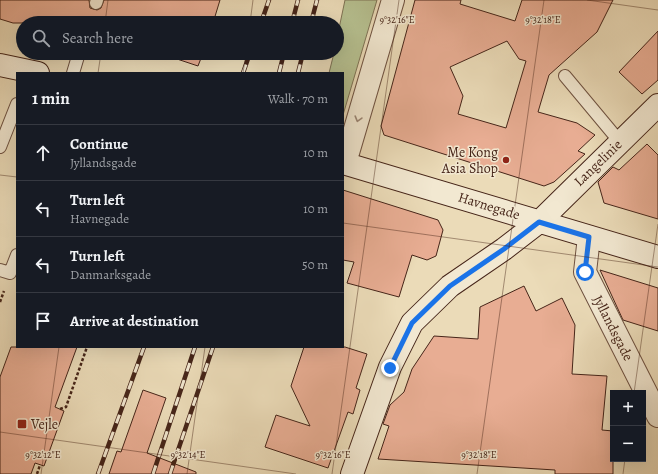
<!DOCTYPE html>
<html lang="en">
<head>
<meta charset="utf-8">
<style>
  body { margin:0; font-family:Alegreya,serif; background:#242831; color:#f1f3f6 }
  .controls { position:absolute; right:12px; bottom:12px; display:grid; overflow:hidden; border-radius:0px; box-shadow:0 4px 16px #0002 }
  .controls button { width:36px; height:36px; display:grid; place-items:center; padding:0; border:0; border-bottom:1px solid #363941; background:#171b24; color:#f1f3f6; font:20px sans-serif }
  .stop { position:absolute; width:12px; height:12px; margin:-9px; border:3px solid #1a73e8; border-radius:50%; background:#fff }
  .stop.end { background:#1a73e8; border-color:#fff; box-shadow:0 1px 4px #0008 }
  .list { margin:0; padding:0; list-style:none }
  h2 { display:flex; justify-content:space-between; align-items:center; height:52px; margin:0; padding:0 16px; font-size:17px }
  h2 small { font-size:13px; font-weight:400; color:#9ea1a6 }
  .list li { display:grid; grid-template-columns:26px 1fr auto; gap:12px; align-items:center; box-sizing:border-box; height:56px; padding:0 16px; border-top:1px solid #363941 }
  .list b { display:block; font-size:15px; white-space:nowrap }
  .list p { margin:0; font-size:13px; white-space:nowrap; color:#9ea1a6 }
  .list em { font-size:13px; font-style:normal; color:#9ea1a6 }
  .icon { flex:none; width:22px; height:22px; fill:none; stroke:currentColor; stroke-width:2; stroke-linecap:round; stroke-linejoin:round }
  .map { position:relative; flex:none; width:658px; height:474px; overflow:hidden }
  .search { position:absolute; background:#171b24; box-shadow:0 4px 16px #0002; left:16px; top:16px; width:328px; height:44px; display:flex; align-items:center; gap:10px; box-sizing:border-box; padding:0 14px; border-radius:22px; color:#9ea1a6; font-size:15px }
  .panel { position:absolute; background:#171b24; box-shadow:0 4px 16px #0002; left:16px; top:72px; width:328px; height:276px; border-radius:0px }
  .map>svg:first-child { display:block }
  .green { fill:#b6c090; stroke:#7e7254 }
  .building { fill:#e8ad93; stroke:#462519; fill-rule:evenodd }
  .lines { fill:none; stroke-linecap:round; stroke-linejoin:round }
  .lane-casing { stroke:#6f5241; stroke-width:14 }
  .street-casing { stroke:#6f5241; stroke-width:24 }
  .secondary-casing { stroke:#462519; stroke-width:24 }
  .path { stroke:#462519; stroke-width:2.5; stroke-dasharray:3 2; stroke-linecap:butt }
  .lane { stroke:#f2e8d1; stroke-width:12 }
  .street { stroke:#f2e8d1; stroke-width:22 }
  .secondary { stroke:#f2e8d1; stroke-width:22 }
  .rail-casing { stroke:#462519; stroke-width:4.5 }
  .rail { stroke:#f2e8d1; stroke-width:3; stroke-dasharray:9; stroke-linecap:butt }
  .oneway { stroke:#9c8675 }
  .route { stroke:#1a73e8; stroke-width:5 }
  .ticks { fill:none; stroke:#462519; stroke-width:1; stroke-opacity:0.45 }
  .poi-dot { fill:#8f2418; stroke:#f2e8d1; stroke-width:1.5 }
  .labels { text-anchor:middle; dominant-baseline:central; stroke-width:3; stroke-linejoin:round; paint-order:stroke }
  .poi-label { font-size:14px; fill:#462519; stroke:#f2e8d1; text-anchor:end }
  .street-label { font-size:14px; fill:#462519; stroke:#f2e8d1 }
  .ticks-label { font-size:10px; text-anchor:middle; fill:#462519; stroke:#f2e8d1; stroke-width:3; stroke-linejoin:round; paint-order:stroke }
</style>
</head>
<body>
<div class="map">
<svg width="658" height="474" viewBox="0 0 658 474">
  <rect width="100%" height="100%" fill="#ebdbb8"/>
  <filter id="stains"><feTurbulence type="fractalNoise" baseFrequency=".005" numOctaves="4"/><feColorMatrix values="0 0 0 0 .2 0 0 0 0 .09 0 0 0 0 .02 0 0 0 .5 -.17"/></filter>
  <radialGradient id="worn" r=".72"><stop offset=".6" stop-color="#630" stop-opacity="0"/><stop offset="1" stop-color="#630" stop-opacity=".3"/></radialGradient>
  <!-- green -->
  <path class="green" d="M345 0H377L343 115V73H329L334 53H337V38Z"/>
  <!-- building -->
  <path class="building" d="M0 0H89L90 8 97 10 101 8 104 0H220L213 23H13L0 19Z
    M415 0H461L460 4 515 21 522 0H613L597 32 549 75 538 112 577 123 595 135 578 151 585 154 554 182 544 186 384 135 381 126ZM507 41 519 59 526 61 506 128 458 114 463 96 450 67Z
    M658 31V80L642 94 619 72Z
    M159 53H203L198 66Z
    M647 144 658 155V219L604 203 598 182 613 167 619 170Z
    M343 190 438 220 443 230 436 256 427 260 412 255 399 297 347 283 354 262 343 260Z
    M600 270 658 288V331L623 320Z
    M524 286 536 311 562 298 575 325 572 374 607 376 602 430 613 431V474H555V470L378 459 389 426 383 424 390 405 404 392 412 369 434 336 478 339 480 307Z
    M11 347H77L55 407 64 411 44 466 35 463 31 474H0V377Z
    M304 347H345L367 354 356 388 360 390 353 414 348 412 328 468 265 447 276 415 310 426 291 386Z
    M143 390 166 398 147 453 196 472V474H109L117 451 121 452Z"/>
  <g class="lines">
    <!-- lane casing -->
    <g class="lane-casing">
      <path id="lane" d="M96 3 97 0
        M73 73 79 53
        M565 76 620 142
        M0 147 17 104
        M0 270 10 273 17 255"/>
    </g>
    <!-- street casing -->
    <g class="street-casing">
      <path id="street" d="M345 163 393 0
        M589 237 585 272 658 416"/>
    </g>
    <!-- secondary casing -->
    <g class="secondary-casing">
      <path id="secondary" d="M0 65 38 73
        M343 163 658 257
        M352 474 390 367 412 323 450 286 504 249 539 222 658 105"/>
    </g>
    <!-- path -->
    <path class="path" d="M0 302 4 291
      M60 409 66 407 87 347
      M37 474 40 465"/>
    <!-- lane -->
    <use href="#lane" class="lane"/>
    <!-- street -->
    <use href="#street" class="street"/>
    <!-- secondary -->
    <use href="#secondary" class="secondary"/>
    <!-- rail casing -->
    <g class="rail-casing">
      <path id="rail" d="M261 23 269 0
        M292 23 298 0
        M311 23 317 0
        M243 73 250 53
        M279 73 284 53
        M298 73 303 53
        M98 474 144 347
        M153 474 195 347
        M170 474 213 347"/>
    </g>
    <!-- rail -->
    <use href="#rail" class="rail"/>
  </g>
  <!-- one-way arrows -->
  <defs><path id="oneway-chevron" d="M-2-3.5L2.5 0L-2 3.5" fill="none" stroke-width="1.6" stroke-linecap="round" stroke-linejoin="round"/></defs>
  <use class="oneway" href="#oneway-chevron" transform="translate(358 119) rotate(106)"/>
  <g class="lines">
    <!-- route -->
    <path class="route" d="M390 368 412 323 450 286 504 249 539 222 589 237 585 272"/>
  </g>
  <!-- ticks -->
  <path class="ticks" d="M587 0 658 10M105 23 108 0M250 23 253 0M98 73 101 53M243 73 246 53M0 175 17 177M343 223 658 267M634 393 658 224M0 432 296 474M41 474 59 347M187 474 205 347M332 474 399 0M477 474 544 0M623 474 625 459"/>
  <!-- markers -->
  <g class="poi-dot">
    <circle cx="506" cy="160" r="4"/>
    <rect x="17" y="419" width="10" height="10" rx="2"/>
  </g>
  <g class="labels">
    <!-- poi labels -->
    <g class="poi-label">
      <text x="498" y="152">Me Kong<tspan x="498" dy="16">Asia Shop</tspan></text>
      <text x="31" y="424" text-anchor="start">Vejle</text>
    </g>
    <!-- street labels -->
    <g class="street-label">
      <text transform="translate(598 163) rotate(-44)">Langelinie</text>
      <text transform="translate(489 206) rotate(17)">Havnegade</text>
      <text transform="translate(613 328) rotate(63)">Jyllandsgade</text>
    </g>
  </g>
  <g class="ticks-label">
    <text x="397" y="23">9°32'16"E</text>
    <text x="543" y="23">9°32'18"E</text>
    <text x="43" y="458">9°32'12"E</text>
    <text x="188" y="458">9°32'14"E</text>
    <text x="333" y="458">9°32'16"E</text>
    <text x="479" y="458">9°32'18"E</text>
  </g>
  <rect width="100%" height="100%" filter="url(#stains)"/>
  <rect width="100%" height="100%" fill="url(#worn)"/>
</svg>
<div class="controls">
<button>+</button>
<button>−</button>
</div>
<div class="stop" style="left:585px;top:272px"></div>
<div class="stop end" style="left:390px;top:368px"></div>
<div class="search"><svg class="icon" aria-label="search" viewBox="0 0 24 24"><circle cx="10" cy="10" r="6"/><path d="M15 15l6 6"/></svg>Search here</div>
<section class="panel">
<h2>1 min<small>Walk · 70 m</small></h2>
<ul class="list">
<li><svg class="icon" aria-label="ahead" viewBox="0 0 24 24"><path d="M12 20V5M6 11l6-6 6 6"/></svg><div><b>Continue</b><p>Jyllandsgade</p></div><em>10 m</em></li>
<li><svg class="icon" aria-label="left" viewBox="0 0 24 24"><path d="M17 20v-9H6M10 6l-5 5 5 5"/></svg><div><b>Turn left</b><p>Havnegade</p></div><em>10 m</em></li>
<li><svg class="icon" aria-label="left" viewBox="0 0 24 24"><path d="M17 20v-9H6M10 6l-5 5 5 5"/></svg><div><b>Turn left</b><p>Danmarksgade</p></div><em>50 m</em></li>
<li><svg class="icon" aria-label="arrive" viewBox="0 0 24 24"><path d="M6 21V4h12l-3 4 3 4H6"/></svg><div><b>Arrive at destination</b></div></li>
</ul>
</section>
</div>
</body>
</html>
